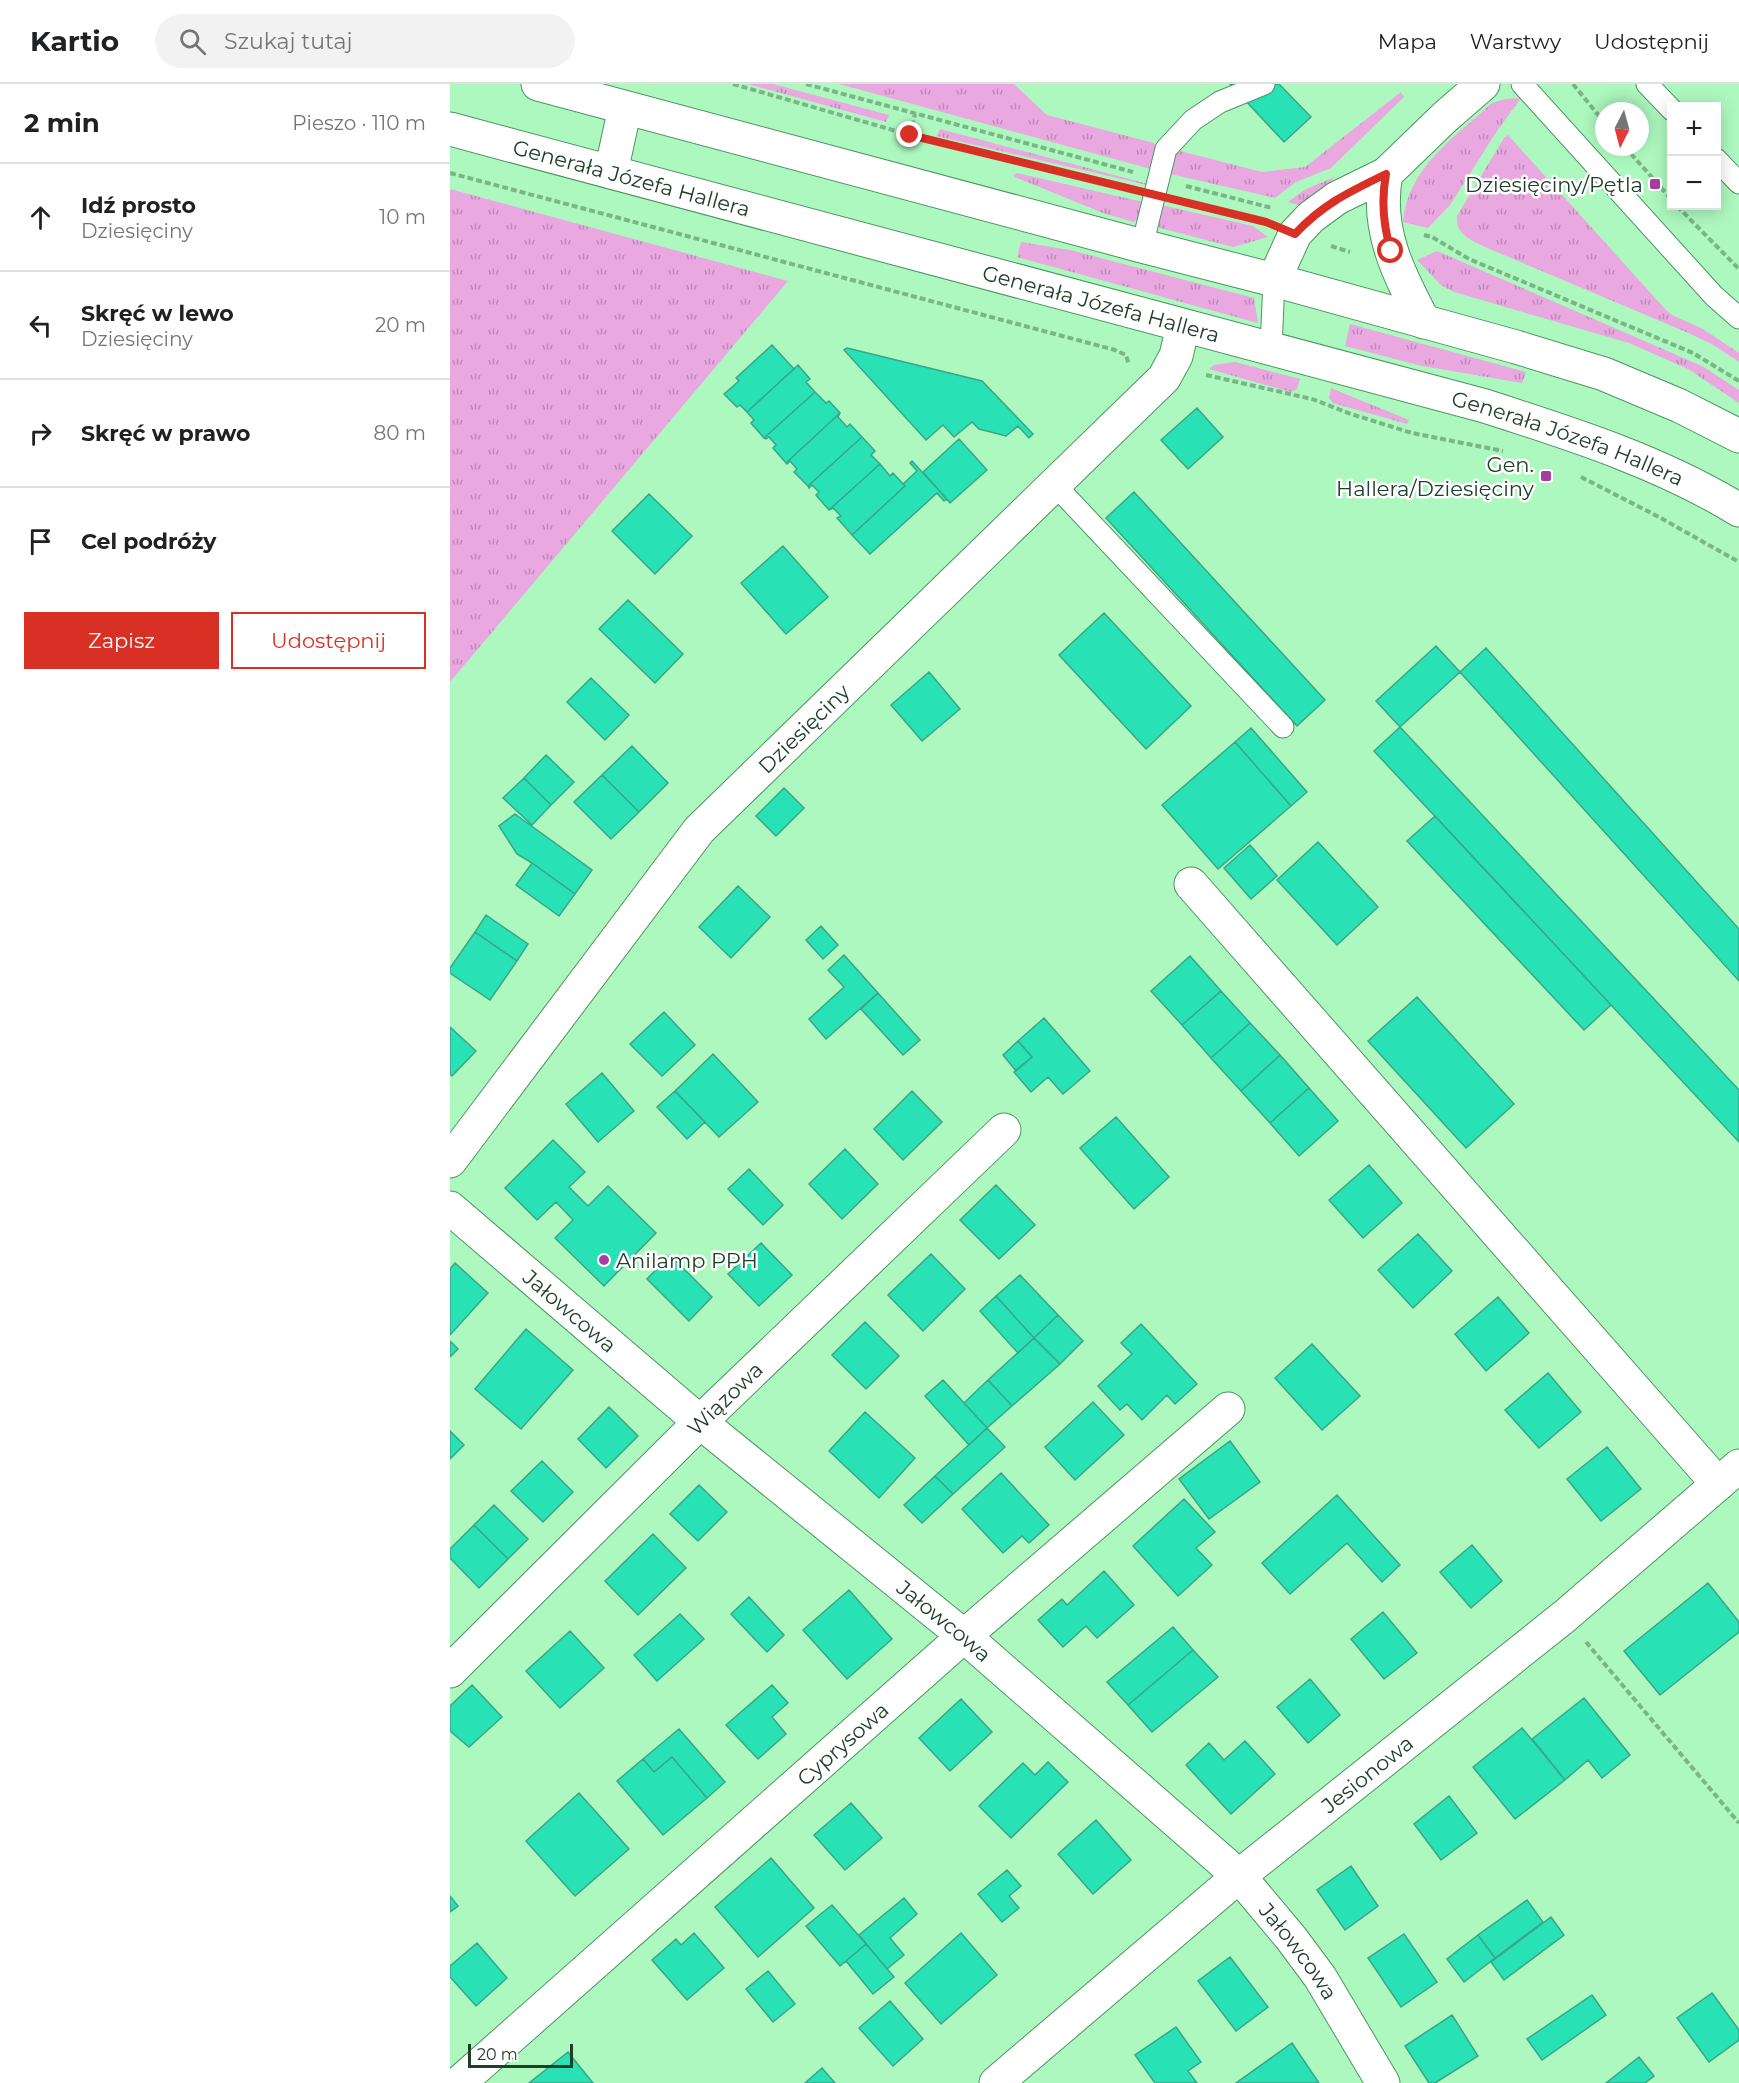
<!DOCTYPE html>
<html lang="pl">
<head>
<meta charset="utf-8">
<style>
  body { margin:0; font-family:Montserrat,sans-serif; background:#f2f2f2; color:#202124 }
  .controls { position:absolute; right:18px; top:18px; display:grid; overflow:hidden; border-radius:0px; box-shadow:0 3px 15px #0003 }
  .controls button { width:54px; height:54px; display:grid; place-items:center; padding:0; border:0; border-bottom:2px solid #e0e0e0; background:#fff; color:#202124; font:30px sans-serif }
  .compass { position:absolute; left:1145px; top:18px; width:54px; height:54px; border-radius:50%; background:#fff; box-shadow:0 3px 15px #0003; rotate:186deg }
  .scale { position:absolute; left:18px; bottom:15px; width:105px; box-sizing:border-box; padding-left:6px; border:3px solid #203f28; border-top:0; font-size:16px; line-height:21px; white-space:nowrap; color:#203f28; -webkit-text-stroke:4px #fff; paint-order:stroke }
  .stop { position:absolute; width:18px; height:18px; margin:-14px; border:4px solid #d93025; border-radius:50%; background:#fff }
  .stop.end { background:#d93025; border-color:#fff; box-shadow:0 2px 6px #0008 }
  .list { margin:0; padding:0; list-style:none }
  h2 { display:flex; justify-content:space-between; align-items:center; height:78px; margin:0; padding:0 24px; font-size:26px }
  h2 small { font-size:20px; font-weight:400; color:#757577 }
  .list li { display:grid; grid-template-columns:39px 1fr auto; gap:18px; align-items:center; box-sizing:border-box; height:108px; padding:0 24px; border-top:2px solid #e0e0e0 }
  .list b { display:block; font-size:22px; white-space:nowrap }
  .list p { margin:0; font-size:20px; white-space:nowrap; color:#757577 }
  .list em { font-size:20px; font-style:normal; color:#757577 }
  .actions { display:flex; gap:12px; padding:18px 24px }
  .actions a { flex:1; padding:14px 0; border:2px solid #d93025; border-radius:0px; text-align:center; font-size:21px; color:#d93025 }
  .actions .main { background:#d93025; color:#fff }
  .icon { flex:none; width:33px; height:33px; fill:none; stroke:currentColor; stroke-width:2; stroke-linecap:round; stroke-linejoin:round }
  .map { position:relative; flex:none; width:1289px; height:1999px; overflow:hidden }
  header { display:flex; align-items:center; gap:36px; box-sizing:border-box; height:84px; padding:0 30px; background:#fff; border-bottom:2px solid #e0e0e0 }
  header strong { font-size:28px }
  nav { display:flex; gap:33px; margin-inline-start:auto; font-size:21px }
  .search { width:420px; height:54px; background:#f2f2f2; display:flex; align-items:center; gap:15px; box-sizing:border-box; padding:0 21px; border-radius:33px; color:#757577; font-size:22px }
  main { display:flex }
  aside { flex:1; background:#fff }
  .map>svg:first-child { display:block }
  .grass { fill:url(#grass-tufts) }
  .building { fill:#28e1b5; stroke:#39a688; stroke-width:1.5 }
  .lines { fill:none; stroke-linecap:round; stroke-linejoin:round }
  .service-casing { stroke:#4c9561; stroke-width:23 }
  .minor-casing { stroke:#4c9561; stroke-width:35 }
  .tertiary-casing { stroke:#4c9561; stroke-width:35 }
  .secondary-casing { stroke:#4c9561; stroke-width:35 }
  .path { stroke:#7ab588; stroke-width:4; stroke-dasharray:6 3; stroke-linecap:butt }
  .service { stroke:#fff; stroke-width:21 }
  .minor { stroke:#fff; stroke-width:33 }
  .tertiary { stroke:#fff; stroke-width:33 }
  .secondary { stroke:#fff; stroke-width:33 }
  .route { stroke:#d93025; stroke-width:8 }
  .poi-dot { fill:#a73d9e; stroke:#fff; stroke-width:2 }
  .labels { text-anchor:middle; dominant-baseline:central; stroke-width:5; stroke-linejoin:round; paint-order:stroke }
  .street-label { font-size:21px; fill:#203f28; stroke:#fff }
  .poi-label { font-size:21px; fill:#203f28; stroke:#fff; text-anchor:end }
</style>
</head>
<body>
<header>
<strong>Kartio</strong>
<div class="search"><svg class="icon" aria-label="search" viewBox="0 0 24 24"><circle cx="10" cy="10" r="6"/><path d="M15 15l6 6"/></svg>Szukaj tutaj</div>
<nav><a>Mapa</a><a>Warstwy</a><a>Udostępnij</a></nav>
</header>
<main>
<aside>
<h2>2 min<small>Pieszo · 110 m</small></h2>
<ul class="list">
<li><svg class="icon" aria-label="ahead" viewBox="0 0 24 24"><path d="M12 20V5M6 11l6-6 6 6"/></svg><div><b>Idź prosto</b><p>Dziesięciny</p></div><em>10 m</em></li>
<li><svg class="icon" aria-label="left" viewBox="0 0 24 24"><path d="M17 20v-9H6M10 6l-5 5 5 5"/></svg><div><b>Skręć w lewo</b><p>Dziesięciny</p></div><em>20 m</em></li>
<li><svg class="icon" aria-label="right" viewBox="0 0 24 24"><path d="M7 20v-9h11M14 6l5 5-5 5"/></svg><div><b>Skręć w prawo</b></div><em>80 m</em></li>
<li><svg class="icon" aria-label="arrive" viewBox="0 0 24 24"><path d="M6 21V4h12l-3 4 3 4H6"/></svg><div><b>Cel podróży</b></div></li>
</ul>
<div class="actions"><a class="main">Zapisz</a><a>Udostępnij</a></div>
</aside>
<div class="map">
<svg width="1289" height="1999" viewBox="0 0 1289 1999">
  <defs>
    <pattern id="grass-tufts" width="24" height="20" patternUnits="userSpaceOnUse" patternTransform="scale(1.5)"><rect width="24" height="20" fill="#eaa8e1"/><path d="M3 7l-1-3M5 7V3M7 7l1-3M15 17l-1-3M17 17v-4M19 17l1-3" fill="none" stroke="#bd8ab6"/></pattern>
  </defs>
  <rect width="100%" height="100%" fill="#adf8bf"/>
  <!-- grass -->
  <path class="grass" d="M298 0H323L439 31 436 38Z
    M389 0H564L597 31 704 59 706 64 701 85Z
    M951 8 954 13 881 84 846 98 825 114 720 90 725 71 730 67 812 88 855 83Z
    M1071 14 1047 47 1000 121 978 144 953 138C958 83 1004 54 1042 19L1055 15Z
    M490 45 698 100 697 101 487 52Z
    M1058 51 1216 226 1222 231 1253 245 1289 269V278L1262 260 1236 248 1035 163C1021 156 1005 150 1007 132L1054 54Z
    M567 89 693 118 688 134 684 138 653 129 565 93 564 91Z
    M885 93 854 123 838 118 854 106Z
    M0 105 338 197 0 598Z
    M711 121 803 142 818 153 783 163 710 144 707 139Z
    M571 158 620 166 804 214 808 239 567 173Z
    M987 167 1252 282 1289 306V319L1238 285 1179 259 1004 208 991 201 967 176Z
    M900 240 1076 288 1072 299 972 282 895 262Z
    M785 278 850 295 847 305 841 308 759 285 764 281Z
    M881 304 959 336 957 340 883 319 879 314Z"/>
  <!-- building -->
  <path class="building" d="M780 0H829L861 33 834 58Z
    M322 261 344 285 297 328 290 321 287 323 274 310 289 297 286 294Z
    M397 264 532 297 583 350 579 354 568 342 556 352 529 345 522 338 504 353 493 341 476 356 394 266Z
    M348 281 360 295 356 298 365 308 314 354 301 339 304 336 297 328Z
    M365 308 376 319 379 317 390 329 336 379 323 364 326 361 319 353 316 355 314 354Z
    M747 324 773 353 738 385 711 356Z
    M390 329 388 333 397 343 400 340 412 353 358 402 344 388 347 385 340 377 337 380 336 379Z
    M412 353 425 367 421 371 430 380 379 426 366 411 369 408 362 401 359 404 358 402Z
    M509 355 537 386 500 419 473 388Z
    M462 377 497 415 494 417 487 409 420 470 402 451 455 402 453 400 467 387 460 379Z
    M430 380 440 392 443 389 455 402 402 451 387 434 391 432 383 424 379 426Z
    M684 408 875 616 847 642 656 434Z
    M199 410 242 452 205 490 162 447Z
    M333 462 378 513 336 550 291 499Z
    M178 516 233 570 205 599 149 545Z
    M654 529 741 622 696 665 609 571Z
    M986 562 1010 588 950 643 926 617Z
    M1036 564 1289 845V897L1010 588Z
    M479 588 510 625 472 657 441 621Z
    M141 594 179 631 155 656 117 618Z
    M950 643 1289 1006V1058L924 667Z
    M801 644 857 708 841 722 785 658Z
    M785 658 841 722 768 785 712 721Z
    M182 662 218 699 189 728 152 691Z
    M96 671 124 698 101 721 74 694Z
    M152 691 189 728 161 755 124 718Z
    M74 694 101 721 82 741 53 714Z
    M334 704 354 724 326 752 306 732Z
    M65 730 142 786 125 810 82 779 67 770 49 742Z
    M985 732 1161 921 1134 946 957 757Z
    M868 758 928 823 887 861 827 796Z
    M800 761 827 792 801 815 774 784Z
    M82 779 125 810 109 832 66 801Z
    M288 802 320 833 281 874 249 843Z
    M36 831 78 860 67 877 25 848Z
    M371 842 388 861 373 875 356 856Z
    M25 848 67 877 40 916 0 889V884Z
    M394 871 428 909 376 955 359 935 394 903 378 886Z
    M740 872 771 907 732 941 701 907Z
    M771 907 800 939 761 974 732 941Z
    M428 909 470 956 453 971 411 925Z
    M967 913 1064 1020 1016 1064 918 957Z
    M214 928 245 961 212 992 180 960Z
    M594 934 640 987 613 1010 598 993 581 1008 564 988 582 973 568 957Z
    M800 939 830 971 791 1007 761 974Z
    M0 943 26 967 2 992 0 990Z
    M568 957 582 973 566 987 553 971Z
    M263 970 308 1018 269 1053 225 1007Z
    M830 971 859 1004 820 1039 791 1007Z
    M152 989 184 1027 148 1058 116 1020Z
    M859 1004 888 1037 849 1072 820 1039Z
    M225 1007 255 1038 237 1055 207 1023Z
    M462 1007 492 1038 453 1076 424 1045Z
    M666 1033 719 1093 684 1125 630 1064Z
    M103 1056 135 1088 119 1103 138 1122 158 1102 206 1149 154 1202 105 1154 123 1136 106 1118 87 1136 55 1104Z
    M395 1065 428 1100 392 1135 359 1100Z
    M919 1081 952 1119 913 1154 879 1116Z
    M299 1085 333 1121 313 1141 278 1105Z
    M546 1101 585 1141 549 1175 510 1136Z
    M968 1150 1002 1187 963 1224 928 1186Z
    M311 1159 342 1191 309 1222 278 1190Z
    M481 1170 515 1205 473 1247 438 1211Z
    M220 1171 262 1213 239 1237 197 1195Z
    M5 1179 38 1209 0 1251V1185Z
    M570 1191 608 1231 584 1254 546 1212Z
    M546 1212 584 1254 568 1269 530 1227Z
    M1048 1213 1079 1249 1036 1287 1005 1250Z
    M608 1231 633 1257 610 1280 584 1254Z
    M415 1238 449 1272 416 1305 382 1271Z
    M691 1240 747 1300 725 1320 717 1311 692 1336 677 1320 670 1326 648 1302 682 1270 671 1259Z
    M76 1245 123 1286 71 1345 25 1305Z
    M584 1254 610 1280 562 1322 538 1296Z
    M0 1257 8 1265 0 1273Z
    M862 1260 910 1312 872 1346 825 1294Z
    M1098 1289 1131 1328 1089 1364 1055 1326Z
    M493 1296 537 1344 519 1361 475 1312Z
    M538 1296 562 1322 537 1344 514 1319Z
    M643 1318 674 1351 625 1396 595 1363Z
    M159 1323 188 1352 156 1384 128 1355Z
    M415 1328 465 1374 429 1414 379 1367Z
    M537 1344 555 1363 503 1410 485 1392Z
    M0 1347 14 1361 0 1375Z
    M780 1357 810 1398 759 1435 729 1395Z
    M1157 1363 1191 1405 1151 1437 1117 1395Z
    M92 1377 123 1408 93 1438 61 1407Z
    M551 1389 599 1441 579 1459 572 1452 553 1469 512 1425Z
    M485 1392 503 1410 472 1439 454 1421Z
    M249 1401 277 1428 248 1457 220 1430Z
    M887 1411 950 1481 932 1498 897 1459 840 1510 812 1479Z
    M734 1415 765 1448 746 1464 762 1481 728 1512 683 1462Z
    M44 1421 78 1455 58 1475 24 1441Z
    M24 1441 58 1475 29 1504 0 1474V1465Z
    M203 1450 236 1484 188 1531 155 1497Z
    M1022 1461 1052 1497 1021 1524 990 1488Z
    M654 1487 684 1521 647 1554 636 1542 613 1563 588 1536 612 1515 617 1521Z
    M1258 1499 1289 1538V1548L1210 1611 1174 1567Z
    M399 1506 442 1555 397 1595 353 1546Z
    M299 1513 334 1551 317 1568 281 1530Z
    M933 1528 967 1569 934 1595 901 1555Z
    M230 1530 254 1555 207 1597 184 1571Z
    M723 1543 743 1566 678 1621 657 1598Z
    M120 1547 154 1584 110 1624 76 1587Z
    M743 1566 768 1593 702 1648 678 1621Z
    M860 1595 890 1631 858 1659 827 1623Z
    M22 1601 52 1633 19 1663 0 1647V1622Z
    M322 1601 338 1619 322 1633 336 1650 308 1675 276 1641Z
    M1134 1614 1180 1671 1152 1694 1138 1676 1115 1696 1082 1655Z
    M511 1615 542 1648 500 1687 469 1654Z
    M1072 1644 1115 1696 1065 1735 1023 1683Z
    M229 1645 275 1698 257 1714 222 1673 204 1688 193 1675Z
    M795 1657 825 1690 781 1730 736 1681 759 1659 774 1676Z
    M222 1673 257 1714 213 1751 167 1697 193 1675 204 1688Z
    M598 1678 618 1698 561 1754 529 1722 573 1679 585 1691Z
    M129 1709 179 1765 125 1812 76 1757Z
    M999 1712 1027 1749 991 1776 964 1740Z
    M401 1719 432 1754 395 1786 364 1751Z
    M646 1736 681 1776 643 1810 608 1770Z
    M321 1774 364 1824 308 1873 265 1823Z
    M901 1782 928 1822 895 1846 867 1806Z
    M557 1786 571 1802 559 1812 569 1824 552 1838 528 1810Z
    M0 1812 8 1822 0 1828Z
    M454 1814 467 1830 440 1854 454 1871 437 1885 409 1851Z
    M1077 1816 1093 1838 1045 1874 1028 1851Z
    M382 1821 416 1860 390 1882 356 1842Z
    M1101 1833 1114 1851 1054 1896 1041 1878Z
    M244 1849 274 1884 237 1916 202 1876 226 1855 231 1861Z
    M511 1849 547 1891 491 1940 455 1899Z
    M954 1850 987 1898 951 1923 918 1874Z
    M1028 1851 1045 1874 1014 1898 997 1875Z
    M27 1859 57 1894 26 1922 0 1893V1882Z
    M416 1860 444 1893 423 1910 396 1877Z
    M780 1873 818 1923 786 1947 748 1897Z
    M318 1887 345 1920 323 1938 296 1905Z
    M1262 1909 1289 1946V1956L1259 1978 1227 1934Z
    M1142 1911 1156 1931 1092 1976 1077 1955Z
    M440 1917 473 1955 443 1982 409 1944Z
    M1002 1931 1028 1972 985 1999H979L955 1962Z
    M726 1943 751 1978 738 1987 747 1999H705L685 1971Z
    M842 1959 869 1999H786Z
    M118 1968 143 1999H79Z
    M1189 1973 1204 1992 1195 1999H1156Z
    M372 1984 385 1999H355Z"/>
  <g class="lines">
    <!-- service casing -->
    <g class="service-casing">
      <path id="service" d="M1072 0 1264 212 1289 234
        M1197 0 1222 26
        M1266 75 1289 99
        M692 162 716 65 743 36 770 18 814 0
        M821 265 824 196
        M604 400 833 643"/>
    </g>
    <!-- minor casing -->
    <g class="minor-casing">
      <g id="minor">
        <path d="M741 800 1268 1400"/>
        <path id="s1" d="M0 1077 249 746 714 294 726 272 733 242"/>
        <path id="s2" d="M0 1124 250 1338 514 1552 789 1792 841 1854 870 1893 933 1999"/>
        <path id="s3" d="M0 1587 250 1338 554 1046"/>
        <path id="s4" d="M9 1999 514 1552 778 1325"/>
        <path id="s5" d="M546 1999 789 1792 1115 1532 1289 1382"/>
      </g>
    </g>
    <!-- tertiary casing -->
    <g class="tertiary-casing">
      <path id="tertiary" d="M936 90C925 145 949 191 974 238
        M824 196 845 150 861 133 887 114 936 90 995 33 1033 0"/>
    </g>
    <!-- secondary casing -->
    <g class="secondary-casing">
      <g id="secondary">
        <path d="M88 0 692 162 824 196 1066 263 1154 290 1230 322 1289 352"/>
        <path id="s6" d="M0 45 1035 322C1122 350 1211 378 1289 426"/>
        <path d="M161 88 175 24"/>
      </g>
    </g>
    <!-- path -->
    <path class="path" d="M283 0 460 51 677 104
      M356 0 683 88
      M1123 0 1154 38
      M460 51 465 30
      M1175 63 1222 116
      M0 89 665 266 676 271 679 281
      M736 102 822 124
      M731 118 814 138
      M1227 122 1289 185
      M974 151 982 153 1019 175 1243 269 1289 297
      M881 162 900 168
      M756 291 862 315 901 330 962 349 1053 367
      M1131 393 1209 433 1289 478
      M1136 1558 1289 1739"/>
    <!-- service -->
    <use href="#service" class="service"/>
    <!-- minor -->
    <use href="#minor" class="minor"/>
    <!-- tertiary -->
    <use href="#tertiary" class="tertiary"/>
    <!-- secondary -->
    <use href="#secondary" class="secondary"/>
  </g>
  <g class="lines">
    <!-- route -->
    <path class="route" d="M460 51 816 138 845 150C873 120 899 108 936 90 931 117 933 141 941 167"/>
  </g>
  <!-- markers -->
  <g class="poi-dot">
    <rect x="1199" y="94" width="12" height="12" rx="3"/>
    <rect x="1090" y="386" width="12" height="12" rx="3"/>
    <circle cx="154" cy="1176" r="6"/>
  </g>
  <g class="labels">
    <!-- street labels -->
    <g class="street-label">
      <text stroke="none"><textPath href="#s6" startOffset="188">Generała Józefa Hallera</textPath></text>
      <text stroke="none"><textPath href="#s6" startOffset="674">Generała Józefa Hallera</textPath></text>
      <text stroke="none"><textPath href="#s6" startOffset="1160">Generała Józefa Hallera</textPath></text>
      <text stroke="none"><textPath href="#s1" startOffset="560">Dziesięciny</textPath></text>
      <text stroke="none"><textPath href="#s2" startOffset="158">Jałowcowa</textPath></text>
      <text stroke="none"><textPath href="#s3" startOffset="387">Wiązowa</textPath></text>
      <text stroke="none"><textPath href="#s2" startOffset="644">Jałowcowa</textPath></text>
      <text stroke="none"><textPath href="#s4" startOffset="512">Cyprysowa</textPath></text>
      <text stroke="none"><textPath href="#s5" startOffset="483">Jesionowa</textPath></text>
      <text stroke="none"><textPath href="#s2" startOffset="1130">Jałowcowa</textPath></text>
    </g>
    <!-- poi labels -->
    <g class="poi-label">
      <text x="1193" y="100">Dziesięciny/Pętla</text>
      <text x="1084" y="380">Gen.<tspan x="1084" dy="24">Hallera/Dziesięciny</tspan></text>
      <text x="166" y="1176" text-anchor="start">Anilamp PPH</text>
    </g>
  </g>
</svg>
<div class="controls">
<button>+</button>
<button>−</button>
</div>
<svg class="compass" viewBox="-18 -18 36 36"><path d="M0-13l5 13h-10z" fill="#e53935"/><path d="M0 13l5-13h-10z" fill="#757577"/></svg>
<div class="scale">20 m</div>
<div class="stop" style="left:941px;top:167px"></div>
<div class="stop end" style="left:460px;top:51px"></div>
</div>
</main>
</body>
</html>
